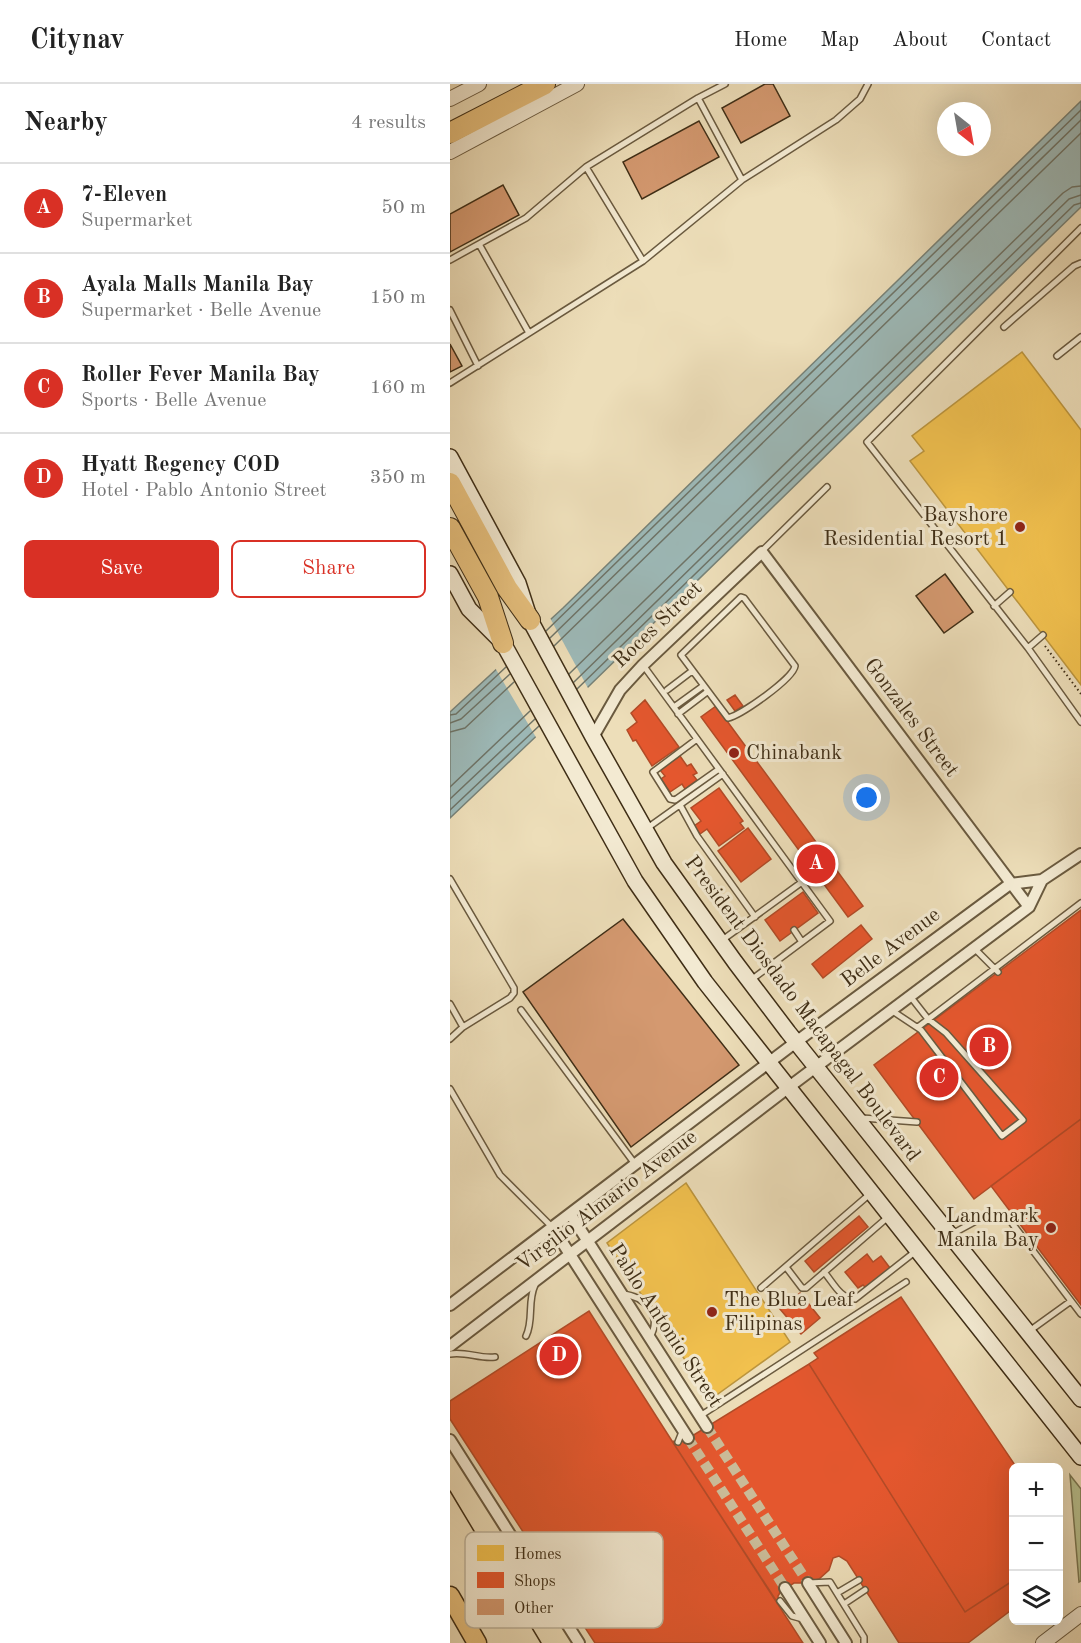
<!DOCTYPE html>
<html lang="en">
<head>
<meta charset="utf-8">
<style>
  body { margin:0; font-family:"Old Standard TT",serif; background:#f6f6f6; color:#222 }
  .controls { position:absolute; right:18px; bottom:18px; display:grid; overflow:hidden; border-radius:9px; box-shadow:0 6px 24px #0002 }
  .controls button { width:54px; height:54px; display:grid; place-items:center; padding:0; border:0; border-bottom:2px solid #e0e0e0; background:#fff; color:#222; font:30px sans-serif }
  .compass { position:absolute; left:487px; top:18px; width:54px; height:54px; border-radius:50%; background:#fff; box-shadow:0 6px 24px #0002; rotate:149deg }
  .you { position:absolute; left:417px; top:714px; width:21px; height:21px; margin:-15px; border:4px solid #fff; border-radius:50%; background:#1a73e8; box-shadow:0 0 0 9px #1a73e833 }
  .badge { display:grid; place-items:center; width:39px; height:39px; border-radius:50%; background:#d93025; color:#fff; font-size:20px; font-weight:700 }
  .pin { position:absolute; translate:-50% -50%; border:3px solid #fff; box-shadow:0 2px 6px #0006 }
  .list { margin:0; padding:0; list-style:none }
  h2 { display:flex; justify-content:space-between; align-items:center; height:78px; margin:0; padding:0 24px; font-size:26px }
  h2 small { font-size:20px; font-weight:400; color:#767676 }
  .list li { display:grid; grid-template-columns:39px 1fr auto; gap:18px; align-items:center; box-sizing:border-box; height:90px; padding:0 24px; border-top:2px solid #e0e0e0 }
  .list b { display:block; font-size:22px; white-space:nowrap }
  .list p { margin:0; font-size:20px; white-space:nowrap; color:#767676 }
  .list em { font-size:20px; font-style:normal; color:#767676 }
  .actions { display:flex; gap:12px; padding:18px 24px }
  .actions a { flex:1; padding:14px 0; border:2px solid #d93025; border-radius:9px; text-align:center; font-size:21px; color:#d93025 }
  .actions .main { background:#d93025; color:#fff }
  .icon { flex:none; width:33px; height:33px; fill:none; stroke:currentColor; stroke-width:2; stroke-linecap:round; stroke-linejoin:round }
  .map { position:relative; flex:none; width:631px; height:1559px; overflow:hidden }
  header { display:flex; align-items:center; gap:36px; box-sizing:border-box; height:84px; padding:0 30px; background:#fff; border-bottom:2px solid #e0e0e0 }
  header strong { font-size:28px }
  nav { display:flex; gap:33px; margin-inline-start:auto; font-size:21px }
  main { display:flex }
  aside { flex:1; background:#fff }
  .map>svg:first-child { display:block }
  .green { fill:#b9c18f; stroke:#7c7852; stroke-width:1.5 }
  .water { fill:#9dbab9; stroke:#778278; stroke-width:1.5 }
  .pier { fill:#eddeb9 }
  .homes { fill:#f2c14e; stroke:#bc953d; stroke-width:1.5 }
  .shops { fill:#e4572e; stroke:#b24b27; stroke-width:1.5 }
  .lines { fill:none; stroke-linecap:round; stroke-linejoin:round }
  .shore { stroke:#6e7468; stroke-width:1.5 }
  .building { fill:#d49970; stroke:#3f2e16; stroke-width:1.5 }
  .minor-tunnel { stroke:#cabb98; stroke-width:10; stroke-dasharray:10 5; stroke-linecap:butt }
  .service-casing { stroke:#6a5a3f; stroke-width:8 }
  .minor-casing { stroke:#6a5a3f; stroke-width:14 }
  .tertiary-casing { stroke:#6a5a3f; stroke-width:16 }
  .secondary-casing { stroke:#3f2e16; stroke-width:18 }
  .trunk-casing { stroke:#3f2e16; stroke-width:21 }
  .motorway-casing { stroke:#3f2e16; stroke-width:22 }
  .path { stroke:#3f2e16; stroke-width:2; stroke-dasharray:1.5 3; stroke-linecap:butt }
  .service { stroke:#f3ead2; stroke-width:5 }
  .minor { stroke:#f3ead2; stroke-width:10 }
  .tertiary { stroke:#f3ead2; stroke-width:14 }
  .secondary { stroke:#f3ead2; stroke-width:15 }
  .trunk { stroke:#e6bf7c; stroke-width:18 }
  .motorway { stroke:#e6bf7c; stroke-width:20 }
  .tram { stroke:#3f2e16; stroke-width:1.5 }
  .poi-dot { fill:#8f2418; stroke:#f3ead2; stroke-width:2 }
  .labels { text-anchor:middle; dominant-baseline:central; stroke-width:6; stroke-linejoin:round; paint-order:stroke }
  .poi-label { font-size:21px; fill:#3f2e16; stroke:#f3ead2; text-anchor:end }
  .street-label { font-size:21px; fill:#3f2e16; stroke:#f3ead2 }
  .key { fill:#f3ead2; stroke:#bdb29a; stroke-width:1.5 }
  .key-label { font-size:16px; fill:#3f2e16 }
</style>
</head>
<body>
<header>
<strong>Citynav</strong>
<nav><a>Home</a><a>Map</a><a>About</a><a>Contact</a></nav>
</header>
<main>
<aside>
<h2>Nearby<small>4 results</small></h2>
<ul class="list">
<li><span class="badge">A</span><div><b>7-Eleven</b><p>Supermarket</p></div><em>50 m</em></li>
<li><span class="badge">B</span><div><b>Ayala Malls Manila Bay</b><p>Supermarket · Belle Avenue</p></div><em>150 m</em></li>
<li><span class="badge">C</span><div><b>Roller Fever Manila Bay</b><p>Sports · Belle Avenue</p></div><em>160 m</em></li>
<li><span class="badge">D</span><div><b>Hyatt Regency COD</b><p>Hotel · Pablo Antonio Street</p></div><em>350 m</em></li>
</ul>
<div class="actions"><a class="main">Save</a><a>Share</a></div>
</aside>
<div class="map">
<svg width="631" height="1559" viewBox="0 0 631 1559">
  <rect width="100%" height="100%" fill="#eddeb9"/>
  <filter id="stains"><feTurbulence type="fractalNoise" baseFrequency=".00333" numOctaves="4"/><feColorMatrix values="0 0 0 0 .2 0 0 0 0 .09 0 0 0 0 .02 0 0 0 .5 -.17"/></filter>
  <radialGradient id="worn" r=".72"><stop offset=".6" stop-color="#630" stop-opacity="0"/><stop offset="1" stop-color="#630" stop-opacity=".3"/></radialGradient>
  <!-- green -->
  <path class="green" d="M620 1391 631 1405V1497L629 1498Z"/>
  <!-- water -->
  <path class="water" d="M631 17V123L138 603 0 734V628L113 524Z"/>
  <!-- pier -->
  <path class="pier" d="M99 532 139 606 87 655 44 582Z"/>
  <!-- homes -->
  <path class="homes" d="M572 268 631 346V601L460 377 474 367 462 352Z
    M236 1099 340 1258 261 1315 157 1159Z"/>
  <!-- shops -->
  <path class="shops" d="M285 611 293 622 285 627 277 616Z
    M195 616 229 663 202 682 186 656 183 657 177 646 187 638 181 629Z
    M266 622 413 822 398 833 251 633Z
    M230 672 237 682 241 680 247 689 243 691 247 696 235 705 232 700 220 708 211 695 215 692 210 686Z
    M269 704 293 737 290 739 294 744 269 762 257 745 250 750 244 742 251 737 241 724Z
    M298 744 321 775 291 798 268 767Z
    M353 808 368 829 330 857 315 836Z
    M631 826V1035L524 1115 424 981Z
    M411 841 422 855 373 894 362 880Z
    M631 1035V1221L541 1102Z
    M409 1132 418 1143 364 1188 355 1177Z
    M417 1170 423 1178 431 1172 440 1184 416 1204 413 1201 408 1204 395 1188Z
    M350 1209 370 1234 351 1250 330 1225Z
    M451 1213 567 1384H564V1496L515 1528 359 1280 368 1274 364 1269Z
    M139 1227 222 1357 353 1559H145L0 1335V1317Z
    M359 1280 515 1528 564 1496V1524L518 1559H449L397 1477 389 1472 383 1474 379 1486 369 1495 355 1499H344L331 1507 328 1512 329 1521 222 1357 228 1358 234 1357Z"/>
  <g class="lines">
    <!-- shore -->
    <path class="shore" d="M96 547 631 26
      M100 554 631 36
      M104 562 631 49
      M119 590 613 109 622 103 631 102
      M124 598 619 115 631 111
      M127 605 624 121 631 119
      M0 631 6 630 56 583
      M0 639 11 635 60 590
      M0 648 15 644 64 598
      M0 703 80 627
      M0 715 85 635
      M0 726 89 642"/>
  </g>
  <!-- building -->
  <path class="building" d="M315 0H323L340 32 291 59 272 24Z
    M249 37 269 73 192 115 173 78Z
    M53 101 69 131 0 168V130Z
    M0 260 12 282 0 288Z
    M495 490 523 528 494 549 466 512Z
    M173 835 289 981 181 1063 73 908Z"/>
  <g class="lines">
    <!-- minor-tunnel -->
    <path class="minor-tunnel" d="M257 1343 358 1499
      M238 1354 335 1504"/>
    <!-- service casing -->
    <g class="service-casing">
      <path id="service" d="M248 14 292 96
        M136 83 193 177
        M631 144 417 358 578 564 631 638
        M29 160 79 249
        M0 176 76 134 136 83 248 14 275 0
        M0 226 28 282
        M554 243 624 182 631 179
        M607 272 631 253
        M0 299 193 177 292 96 386 36 410 15 418 0
        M312 467 377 403
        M291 513 294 514 345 582C343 595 291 631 278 634L231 571Z
        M544 522 560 508
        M578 564 593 551
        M193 581 380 837 301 896
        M217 606 242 587
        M224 623 253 602
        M228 630 257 608
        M247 655 203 688 220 715 225 716 269 685
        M230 721 247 752 305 833
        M196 745 273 690
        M0 795 64 904V909L60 914 13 943 0 955
        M344 846 352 858
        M271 857 352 798
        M524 864 548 888
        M0 920 13 943
        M71 926 185 1080
        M441 926 471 946 552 1052 573 1036 496 949 478 935 460 912
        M468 943 631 819
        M0 1005 50 1091 102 1143
        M412 1034 467 1038
        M502 1150 537 1131 555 1130 631 1230
        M336 1183 352 1204H356L438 1133
        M374 1188C383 1198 390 1215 405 1215L466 1167
        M311 1204 421 1109
        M172 1210C194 1212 213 1231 200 1253
        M578 1248 621 1217
        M76 1252C84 1236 77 1218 85 1201
        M0 1270C16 1267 29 1275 45 1273
        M250 1332 456 1198
        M228 1358 232 1348
        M358 1499 380 1498 414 1553V1559
        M387 1509 409 1496
        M330 1517 342 1532 353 1535
        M394 1520 415 1506"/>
    </g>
    <!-- minor casing -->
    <g class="minor-casing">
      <path id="minor" d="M143 653 170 606 193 581 312 468 579 823
        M121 1131 257 1343
        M103 1144 238 1354
        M0 1221 346 958 560 800 592 796
        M0 1262 339 1003 579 823 592 796 631 770
        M0 1356 129 1559
        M358 1499 396 1559
        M335 1504 370 1559"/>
    </g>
    <!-- tertiary casing -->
    <g class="tertiary-casing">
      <path id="tertiary" d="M0 15 29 0
        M0 68 127 0
        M593 1559 631 1530"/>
    </g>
    <!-- secondary casing -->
    <g class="secondary-casing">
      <path id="secondary" d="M0 373 68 499 80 536 143 653 214 779 285 878 338 948 631 1315
        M0 490 19 525 53 559 185 797 255 898 631 1373"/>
    </g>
    <!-- trunk casing -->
    <g class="trunk-casing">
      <path id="trunk" d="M0 1512 27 1559"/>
    </g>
    <!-- motorway casing -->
    <g class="motorway-casing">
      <path id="motorway" d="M0 49 95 0
        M0 399 57 504 80 536
        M0 444 38 513 53 559"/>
    </g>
    <!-- path -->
    <path class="path" d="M595 562 631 610"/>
    <!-- service -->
    <use href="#service" class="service"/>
    <!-- minor -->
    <use href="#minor" class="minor"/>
    <!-- tertiary -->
    <use href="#tertiary" class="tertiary"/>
    <!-- secondary -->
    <use href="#secondary" class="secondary"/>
    <!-- trunk -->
    <use href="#trunk" class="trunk"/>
    <!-- motorway -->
    <use href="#motorway" class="motorway"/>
    <!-- tram -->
    <path class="tram" d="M0 1407 91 1559"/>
  </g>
  <!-- markers -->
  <g class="poi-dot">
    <circle cx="570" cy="443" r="6"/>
    <circle cx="284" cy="669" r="6"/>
    <circle cx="601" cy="1144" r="6"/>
    <circle cx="262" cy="1228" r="6"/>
  </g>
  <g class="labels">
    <!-- poi labels -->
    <g class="poi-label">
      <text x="558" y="431">Bayshore<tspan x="558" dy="24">Residential Resort 1</tspan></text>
      <text x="296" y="669" text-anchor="start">Chinabank</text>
      <text x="589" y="1132">Landmark<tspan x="589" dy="24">Manila Bay</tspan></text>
      <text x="274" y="1216" text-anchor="start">The Blue Leaf<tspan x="274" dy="24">Filipinas</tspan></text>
    </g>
    <!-- street labels -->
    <g class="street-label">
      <text transform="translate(208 541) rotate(-44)">Roces Street</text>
      <text transform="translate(461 634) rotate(53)">Gonzales Street</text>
      <text transform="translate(441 864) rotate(-37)">Belle Avenue</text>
      <text transform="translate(352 925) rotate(53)">President Diosdado Macapagal Boulevard</text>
      <text transform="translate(157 1117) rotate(-37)">Virgilio Almario Avenue</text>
      <text transform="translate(215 1242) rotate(57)">Pablo Antonio Street</text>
    </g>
  </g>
  <!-- legend -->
  <rect x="15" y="1448" width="198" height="96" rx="9" class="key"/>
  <rect x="27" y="1461" width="27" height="16" fill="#f2c14e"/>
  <rect x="27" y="1488" width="27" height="16" fill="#e4572e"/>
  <rect x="27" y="1515" width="27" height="16" fill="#d49970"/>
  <g class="key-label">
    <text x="64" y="1475">Homes</text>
    <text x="64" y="1502">Shops</text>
    <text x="64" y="1529">Other</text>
  </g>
  <rect width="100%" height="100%" filter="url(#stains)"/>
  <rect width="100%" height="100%" fill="url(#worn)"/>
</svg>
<div class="controls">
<button>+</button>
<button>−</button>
<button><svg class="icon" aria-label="layers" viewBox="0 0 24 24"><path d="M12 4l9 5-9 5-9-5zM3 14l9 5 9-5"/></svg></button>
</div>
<svg class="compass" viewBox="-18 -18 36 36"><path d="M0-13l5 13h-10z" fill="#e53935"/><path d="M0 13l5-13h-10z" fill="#767676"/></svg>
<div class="you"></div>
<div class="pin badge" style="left:366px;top:780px">A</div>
<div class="pin badge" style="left:539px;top:963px">B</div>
<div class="pin badge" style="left:489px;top:994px">C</div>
<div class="pin badge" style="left:109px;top:1272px">D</div>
</div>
</main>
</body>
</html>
